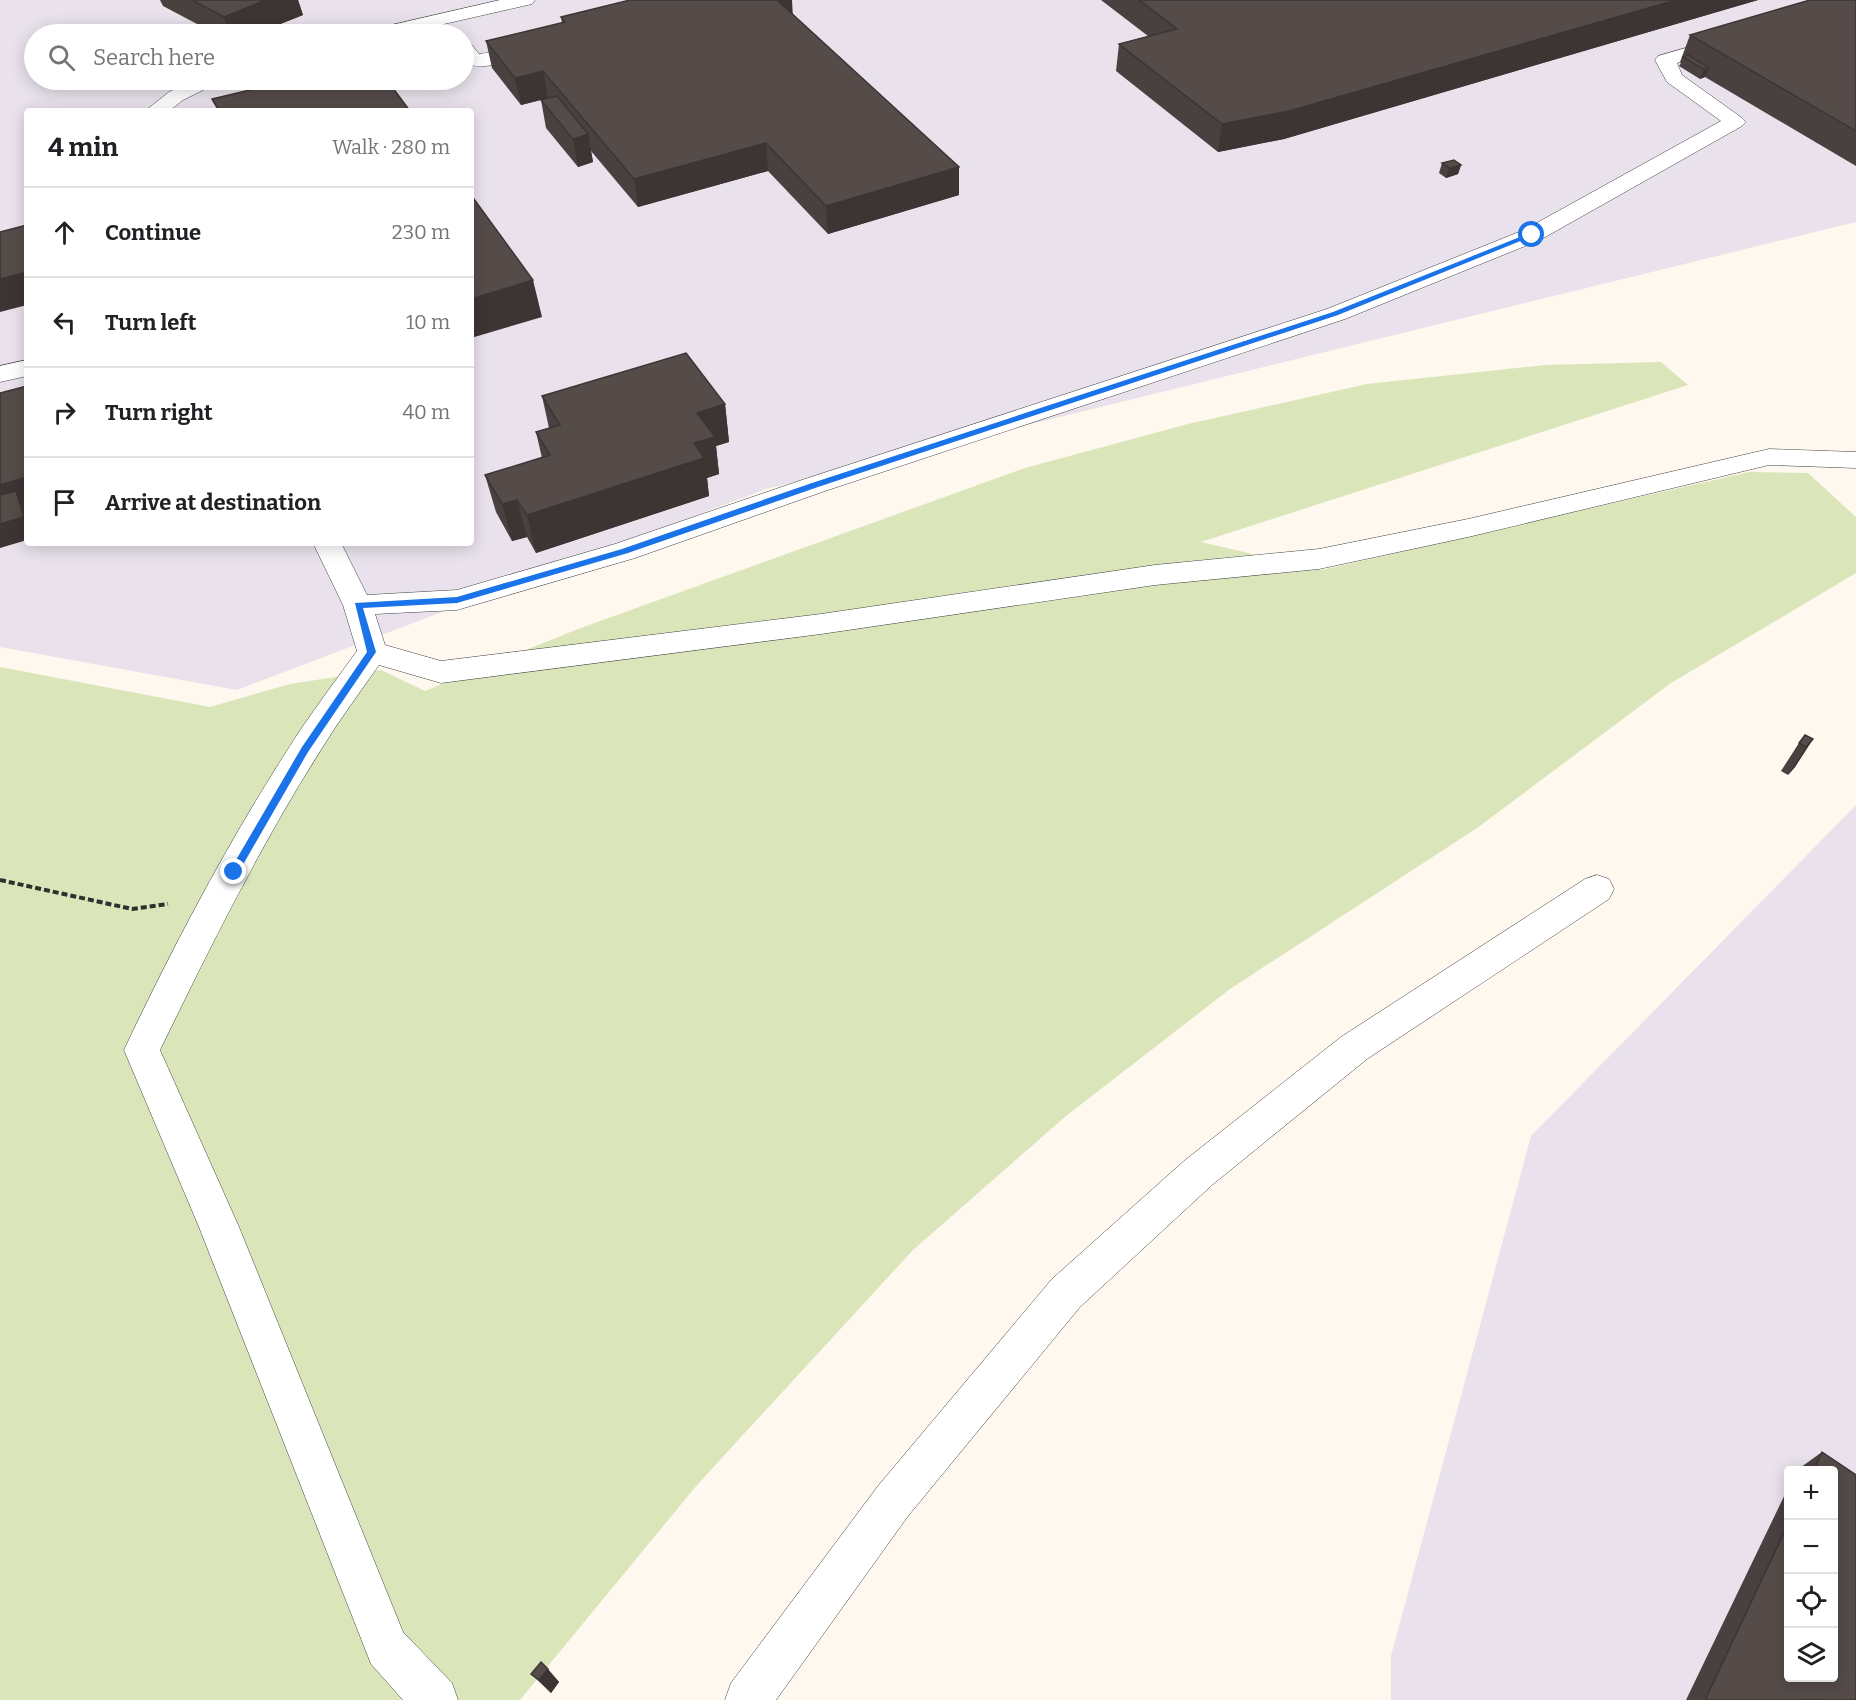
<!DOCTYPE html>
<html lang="en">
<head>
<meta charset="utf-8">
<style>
  body { margin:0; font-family:Bitter,serif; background:#f2f2f2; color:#202124 }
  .controls { position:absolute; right:18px; bottom:18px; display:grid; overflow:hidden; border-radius:6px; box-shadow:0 3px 15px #0003 }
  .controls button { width:54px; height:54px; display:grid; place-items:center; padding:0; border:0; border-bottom:2px solid #e0e0e0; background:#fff; color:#202124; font:30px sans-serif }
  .stop { position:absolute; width:18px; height:18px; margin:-14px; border:4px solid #1a73e8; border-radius:50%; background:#fff }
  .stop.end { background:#1a73e8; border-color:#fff; box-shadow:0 2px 6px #0008 }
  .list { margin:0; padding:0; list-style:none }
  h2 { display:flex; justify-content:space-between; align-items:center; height:78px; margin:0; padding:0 24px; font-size:26px }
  h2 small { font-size:20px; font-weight:400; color:#757577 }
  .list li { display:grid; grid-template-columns:39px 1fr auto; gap:18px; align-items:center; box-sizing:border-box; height:90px; padding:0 24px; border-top:2px solid #e0e0e0 }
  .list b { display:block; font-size:22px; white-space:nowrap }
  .list em { font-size:20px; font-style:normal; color:#757577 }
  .icon { flex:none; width:33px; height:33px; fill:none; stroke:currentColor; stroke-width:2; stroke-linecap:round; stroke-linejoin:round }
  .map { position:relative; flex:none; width:1856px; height:1700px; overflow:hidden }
  .search { position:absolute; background:#fff; box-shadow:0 3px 15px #0003; left:24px; top:24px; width:450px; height:66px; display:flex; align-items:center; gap:15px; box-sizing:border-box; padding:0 21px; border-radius:33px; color:#757577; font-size:22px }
  .panel { position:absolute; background:#fff; box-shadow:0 3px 15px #0003; left:24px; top:108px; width:450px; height:438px; border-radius:6px }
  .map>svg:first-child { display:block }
  .industrial { fill:#e9e2ec; fill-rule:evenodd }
  .green { fill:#dae6ba }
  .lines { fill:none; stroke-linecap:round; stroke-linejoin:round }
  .minor-casing { stroke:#404040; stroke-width:1 }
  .path { stroke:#2f2f2f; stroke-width:4; stroke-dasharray:6 3; stroke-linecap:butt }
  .minor { fill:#fff; fill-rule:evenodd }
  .wall { fill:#494140 }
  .shaded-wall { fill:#3c3534 }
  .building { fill:#554c4a; stroke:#3c3534; stroke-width:1.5 }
  .route { fill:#1a73e8 }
</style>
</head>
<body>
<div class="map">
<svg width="1856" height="1700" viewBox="0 0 1856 1700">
  <rect width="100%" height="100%" fill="#fef8ef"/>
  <!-- industrial -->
  <path class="industrial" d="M0 0H1856V222L766 489 237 690 0 647ZM34 34H464V80H34ZM27 111H471V543H27Z
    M1856 805V1700H1391V1656L1531 1136ZM1788 1470H1834V1678H1788Z"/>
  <!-- green -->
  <path class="green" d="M1661 362 1688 385 1201 542 1322 570 1749 472 1808 473 1856 517V573L1671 683 1477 828 1230 989 1066 1116 913 1250 697 1485 520 1700H0V667L210 707 290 684 381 670 425 691 578 629 1025 468 1188 424 1367 384 1545 365Z"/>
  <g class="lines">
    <!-- minor casing -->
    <g class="minor-casing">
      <path id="minor" d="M500 0H535L532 4 400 34H367L370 30Z
        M1724 37 1731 39 1734 43 1731 47 1677 63 1682 75 1742 118 1746 122 1742 126 1540 240 1345 319 825 491 635 558 457 610 375 614 385 645 441 661 821 614 1155 565 1319 549 1468 519 1769 449 1856 452V468L1769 465 1468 537 1319 569 1155 585 821 634 441 683 379 665C360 692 340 719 322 748 261 844 210 947 160 1050L239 1227 403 1632 452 1683 458 1700H403L371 1664 199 1227 124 1050C176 940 234 831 301 729 319 703 338 677 357 651L343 605 313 543H341L367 595 457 590 615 544 805 479 1327 309 1524 230 1721 121 1667 82 1655 60 1658 56Z
        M464 42 471 44 479 54C497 53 528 40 542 44L545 48 542 52C525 57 477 75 464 61Z
        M193 80H218L215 84 183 100 169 111H145L169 92Z
        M27 360V376L0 382V366Z
        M1597 875 1609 879 1614 889 1609 899 1367 1059 1212 1185 1080 1307 908 1516 776 1700H725L731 1683 878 1486 1052 1279 1184 1161 1341 1037 1585 879Z"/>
    </g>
    <!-- path -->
    <path class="path" d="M0 880 132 909 168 904"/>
    <!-- minor -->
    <use href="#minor" class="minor"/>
  </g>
  <!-- wall -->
  <path class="wall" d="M160 0H298L303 15 255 34H216L163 6Z
    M1101 0H1758L1284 139 1218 152 1116 71 1119 44 1148 36Z
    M1856 0V166L1705 77 1700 79 1679 66 1681 63 1680 62 1690 35Z
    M793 15 959 195 828 234 768 171 638 207 591 151 593 162 578 167 546 128 541 100 521 105 492 68 486 41 562 23 561 17Z
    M1442 163 1461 165 1458 174 1446 178 1439 173Z
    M542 396 725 404 729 442 716 446 719 474 707 478 709 496 536 553 527 537 512 541 496 512 485 475 542 458 536 432 549 428Z
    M1813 739 1795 767 1788 775 1781 771 1799 743Z
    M1822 1452 1856 1475V1700H1686L1788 1488V1677H1833V1470H1797Z
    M541 1662 559 1682 551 1693 531 1674Z"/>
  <!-- shaded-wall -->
  <path class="shaded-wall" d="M265 0H298L303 15 255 34H230L224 17Z
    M773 0H792L793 18Z
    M1676 0H1758L1284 139 1218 152 1222 124Z
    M1709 68 1705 77 1700 79 1704 69Z
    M543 71 548 98 521 105 515 78Z
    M588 134 593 162 578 167 573 139Z
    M766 143 768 171 638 207 634 179Z
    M1461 165 1458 174 1446 178 1449 168Z
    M959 167V195L828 234 826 206Z
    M27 272V305L0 312V279Z
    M533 280 542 317 471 338V299Z
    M725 404 729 442 716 446 719 474 707 478 709 496 536 553 527 515 694 443 697 413Z
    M27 477V540L0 548V485Z
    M517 500 527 537 512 541 502 504Z
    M1813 739 1795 767 1788 775 1806 747Z
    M548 1669 559 1682 551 1693 539 1680Z"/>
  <!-- building -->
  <path class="building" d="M192 0H265L224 17Z
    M630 0H777L959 167 826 206 766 143 634 179 543 71 515 78 486 41 565 22 561 17Z
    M1139 0H1676L1289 111 1222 124 1119 44 1177 29Z
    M1810 0H1856V131L1690 35Z
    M1688 55 1709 68 1704 69 1683 57Z
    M291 80H387L410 111H219L212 99Z
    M557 96 588 134 573 139 541 100Z
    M1454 160 1461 165 1449 168 1442 163Z
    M471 195 533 280 471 299Z
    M27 225V272L0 279V232Z
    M686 353 725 404 697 413 715 437 694 443 704 458 527 515 517 500 502 504 485 475 550 455 536 432 560 425 542 396Z
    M27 386V477L0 485V393Z
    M16 491 24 517 0 524V495Z
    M1805 735 1813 739 1806 747 1799 743Z
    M1822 1452 1856 1475V1700H1705L1788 1524V1677H1833V1470H1814Z
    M541 1662 548 1669 539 1680 531 1674Z"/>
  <!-- route -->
  <path class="route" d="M1530 233 1535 235 1338 315 818 487 628 553 457 603 363 608 376 652 308 752 237 875H230L229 872 302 747 367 652 355 603 457 597 622 549 812 483 1333 312Z"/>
</svg>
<div class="controls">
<button>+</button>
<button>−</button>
<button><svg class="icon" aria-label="locate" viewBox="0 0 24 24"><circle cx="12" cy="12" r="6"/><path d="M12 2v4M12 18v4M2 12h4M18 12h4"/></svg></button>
<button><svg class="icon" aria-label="layers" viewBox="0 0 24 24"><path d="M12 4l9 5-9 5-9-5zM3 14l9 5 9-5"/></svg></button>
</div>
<div class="stop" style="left:1532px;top:235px"></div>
<div class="stop end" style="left:234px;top:872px"></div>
<div class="search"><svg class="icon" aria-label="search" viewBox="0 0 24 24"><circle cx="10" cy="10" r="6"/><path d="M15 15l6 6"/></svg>Search here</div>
<section class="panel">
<h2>4 min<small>Walk · 280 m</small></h2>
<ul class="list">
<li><svg class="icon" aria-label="ahead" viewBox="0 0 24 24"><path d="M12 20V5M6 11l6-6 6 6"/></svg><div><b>Continue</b></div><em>230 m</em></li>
<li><svg class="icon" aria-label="left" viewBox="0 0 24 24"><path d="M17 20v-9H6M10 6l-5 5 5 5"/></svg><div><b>Turn left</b></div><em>10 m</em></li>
<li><svg class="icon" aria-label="right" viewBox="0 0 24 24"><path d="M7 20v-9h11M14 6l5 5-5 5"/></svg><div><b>Turn right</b></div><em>40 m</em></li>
<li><svg class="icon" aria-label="arrive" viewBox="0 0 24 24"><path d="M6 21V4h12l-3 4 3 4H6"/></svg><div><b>Arrive at destination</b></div></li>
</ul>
</section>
</div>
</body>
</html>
